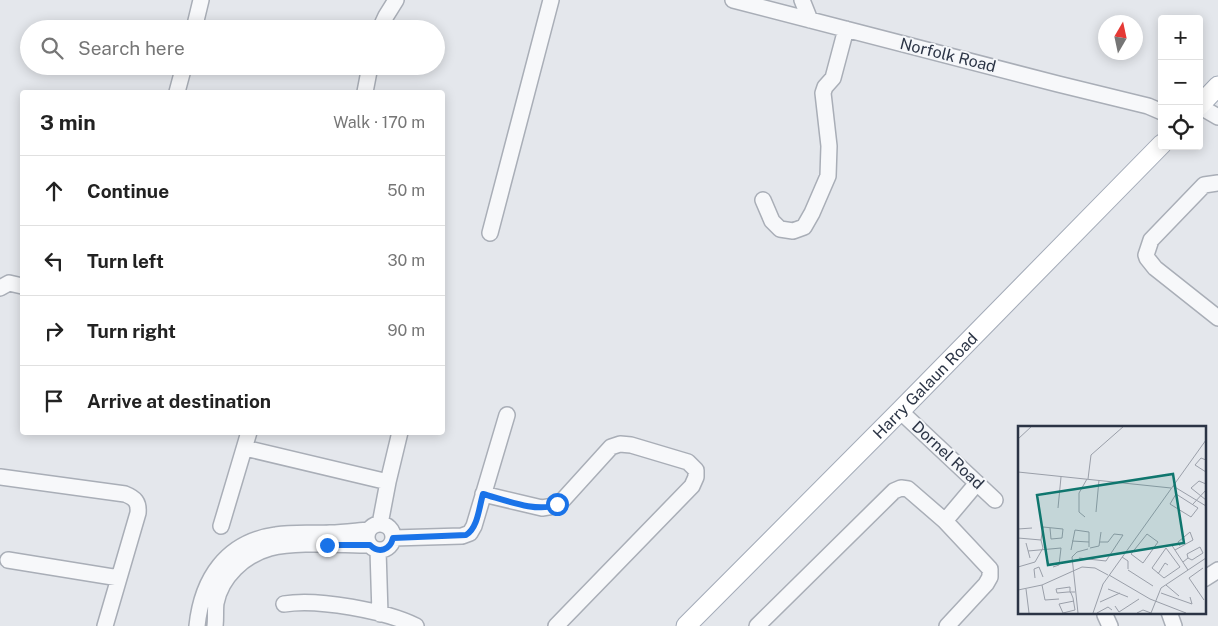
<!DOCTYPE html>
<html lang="en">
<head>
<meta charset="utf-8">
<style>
  body { margin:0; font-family:"Public Sans",sans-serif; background:#f2f2f2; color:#222 }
  .controls { position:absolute; right:15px; top:15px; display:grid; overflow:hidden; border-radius:5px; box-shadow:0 2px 12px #0003 }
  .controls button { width:45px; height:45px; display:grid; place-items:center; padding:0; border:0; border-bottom:1px solid #e0e0e0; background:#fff; color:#222; font:25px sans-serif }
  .compass { position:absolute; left:1098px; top:15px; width:45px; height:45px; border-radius:50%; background:#fff; box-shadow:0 2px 12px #0003; rotate:9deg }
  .stop { position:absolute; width:15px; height:15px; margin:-11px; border:4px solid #1a73e8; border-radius:50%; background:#fff }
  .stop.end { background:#1a73e8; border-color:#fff; box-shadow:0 1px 5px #0008 }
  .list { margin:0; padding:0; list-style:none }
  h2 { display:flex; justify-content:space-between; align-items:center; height:65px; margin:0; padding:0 20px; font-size:21px }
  h2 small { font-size:16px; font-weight:400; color:#767676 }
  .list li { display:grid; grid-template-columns:32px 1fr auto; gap:15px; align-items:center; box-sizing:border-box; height:70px; padding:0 20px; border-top:1px solid #e0e0e0 }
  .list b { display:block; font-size:19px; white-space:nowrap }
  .list em { font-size:16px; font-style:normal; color:#767676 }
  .icon { flex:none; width:28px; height:28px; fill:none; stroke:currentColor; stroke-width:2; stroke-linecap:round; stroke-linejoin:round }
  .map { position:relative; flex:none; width:1218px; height:626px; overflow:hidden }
  .search { position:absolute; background:#fff; box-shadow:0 2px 12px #0003; left:20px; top:20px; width:425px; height:55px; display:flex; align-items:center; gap:12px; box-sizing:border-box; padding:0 18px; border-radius:28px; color:#767676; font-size:19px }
  .panel { position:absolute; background:#fff; box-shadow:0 2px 12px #0003; left:20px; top:90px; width:425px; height:345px; border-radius:5px }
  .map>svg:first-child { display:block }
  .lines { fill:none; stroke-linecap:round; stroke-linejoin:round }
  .minor-casing { stroke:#a9aeb7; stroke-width:18 }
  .major-casing { stroke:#a3abb8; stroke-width:21 }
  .minor { stroke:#f7f8fa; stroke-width:15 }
  .major { stroke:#fff; stroke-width:19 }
  .route { stroke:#1a73e8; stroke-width:6 }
  .labels { text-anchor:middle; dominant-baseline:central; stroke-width:4; stroke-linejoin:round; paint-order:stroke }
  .street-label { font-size:16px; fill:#2b3445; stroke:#f4f6f9 }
  .inset-road { fill:none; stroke:#9a9fa9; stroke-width:1 }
  .view { fill:#0f766e; fill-opacity:0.15; stroke:#0f766e; stroke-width:2.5 }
  .inset-edge { fill:none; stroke:#2b3445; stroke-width:2.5 }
</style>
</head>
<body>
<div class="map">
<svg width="1218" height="626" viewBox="0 0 1218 626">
  <rect width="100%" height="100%" fill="#e4e7ec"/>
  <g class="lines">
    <!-- minor casing -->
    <g class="minor-casing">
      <path id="minor" d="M733 0 1058 84 1148 106 1162 112
        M802 0 810 20
        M194 29 201 0
        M380 29 386 16 396 0
        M177 92 184 66
        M365 92 370 66
        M1199 106 1218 117
        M1218 183 1204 185 1151 240 1146 255 1147 258 1155 268 1218 318
        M763 200 772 221 780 229 793 231 804 227 812 213 828 176 829 146 823 93 825 87 833 78 846 29
        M490 233 551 0
        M0 288 9 283 22 286
        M900 411 995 500
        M245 448 388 482
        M0 477 125 494C135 498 139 502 138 513L105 626
        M483 494 542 508 554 506 562 501 611 447 620 444 631 445 688 462 696 470V477L692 486 556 626
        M945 521 977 483
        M367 537a13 13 0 1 1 26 0a13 13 0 1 1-26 0Z
        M380 524 388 482 400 432
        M221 526 249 432
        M393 538 462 536 470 533 474 526 507 415
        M378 550 380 614
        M8 560 119 578
        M1204 579 1218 570
        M284 604C317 598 386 611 416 626
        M1169 612 1174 626
        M1105 615 1110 626
        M197 626C202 579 226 542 276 535 294 532 312 534 330 533 343 533 356 531 369 530
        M215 626C216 619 215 610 216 603 221 577 244 555 270 548 296 541 341 545 370 545
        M757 626 894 491 901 488 908 489 945 521 990 569V577L986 584 947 626"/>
    </g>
    <!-- major casing -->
    <g class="major-casing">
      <g id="major">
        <path d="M1199 106 1218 86"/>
        <path id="s1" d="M686 626 900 411 1162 144"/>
      </g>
    </g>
    <!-- minor -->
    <use href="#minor" class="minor"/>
    <!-- major -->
    <use href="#major" class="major"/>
  </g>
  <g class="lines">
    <!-- route -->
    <path class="route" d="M327 545H370C379 554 390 550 393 538L466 535C478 528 479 507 483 494 502 499 539 514 557 504"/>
  </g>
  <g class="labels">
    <!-- street labels -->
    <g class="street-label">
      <text transform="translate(948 55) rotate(14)">Norfolk Road</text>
      <text stroke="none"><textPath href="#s1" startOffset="339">Harry Galaun Road</textPath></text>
      <text transform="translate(948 455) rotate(43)">Dornel Road</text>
    </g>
  </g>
  <!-- overview -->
  <g transform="translate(1018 426)">
    <rect width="188" height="188" fill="#e4e7ec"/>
    <path class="inset-road" d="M0 13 14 0M188 34 183 32 177 39 188 46M0 46 153 62M70 53 73 29 106 0M188 58 181 55 173 62 188 74M155 60 188 80M158 68 180 82 173 91 152 78ZM175 78 188 64M40 82 43 51M78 86 81 54M67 91 61 86V67L69 53M0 106V103L14 102M129 108 140 116 125 137 113 128ZM0 112 23 114 25 122 17 136 0 141M23 114 25 101 45 103 44 112 33 113 32 102M54 115 71 116M8 117 12 132M153 118 170 144M72 122 81 120 83 106M148 122 162 141 146 152 134 142ZM53 124 57 104 71 106V121M157 124 175 114 172 106 160 116 162 120M10 125 43 122 41 139 35 141M104 131 110 135V143M61 132 88 135 105 109 96 108 90 116H82M165 136 170 132 169 128 182 121 185 127 174 134 170 132M185 142 171 152 186 174M110 144 135 160M140 148 147 137 150 139M91 149 132 173 168 187M17 152 16 143 21 141 25 151M24 159 27 174 41 173M148 159 161 170M8 163 11 187M90 163 110 171M0 164 24 159 64 141 77 142 90 149M143 167 174 178 172 171M56 175 41 178 45 187 57 184 55 172 53 167 52 166V161L38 163 39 167 50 166H57M82 176 102 167M97 180 101 186 121 173M60 187 54 131 59 126 70 123M75 187 85 158 188 14M79 187 90 181 94 184M119 187 125 184 133 187M133 187 143 162 188 132"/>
    <path class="view" d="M155 48 166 117 30 139 19 69Z"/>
    <rect width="188" height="188" class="inset-edge"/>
  </g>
</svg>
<div class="controls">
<button>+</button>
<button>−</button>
<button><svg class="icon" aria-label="locate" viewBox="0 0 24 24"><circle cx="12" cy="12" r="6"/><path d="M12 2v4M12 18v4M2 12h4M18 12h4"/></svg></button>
</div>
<svg class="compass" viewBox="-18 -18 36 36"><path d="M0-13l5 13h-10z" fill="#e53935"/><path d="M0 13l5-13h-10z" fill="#767676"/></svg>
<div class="stop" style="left:557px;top:504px"></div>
<div class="stop end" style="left:327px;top:545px"></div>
<div class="search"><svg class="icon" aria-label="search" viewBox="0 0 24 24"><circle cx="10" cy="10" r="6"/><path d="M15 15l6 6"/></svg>Search here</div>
<section class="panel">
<h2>3 min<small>Walk · 170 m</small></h2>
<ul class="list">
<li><svg class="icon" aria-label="ahead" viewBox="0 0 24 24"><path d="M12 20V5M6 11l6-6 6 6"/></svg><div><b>Continue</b></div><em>50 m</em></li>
<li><svg class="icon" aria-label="left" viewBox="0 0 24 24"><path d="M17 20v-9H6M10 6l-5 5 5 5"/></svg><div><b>Turn left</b></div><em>30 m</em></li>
<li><svg class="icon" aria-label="right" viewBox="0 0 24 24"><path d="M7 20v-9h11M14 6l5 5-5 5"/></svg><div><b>Turn right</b></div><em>90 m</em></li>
<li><svg class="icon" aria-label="arrive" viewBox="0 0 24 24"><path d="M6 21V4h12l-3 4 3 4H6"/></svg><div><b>Arrive at destination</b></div></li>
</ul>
</section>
</div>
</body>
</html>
